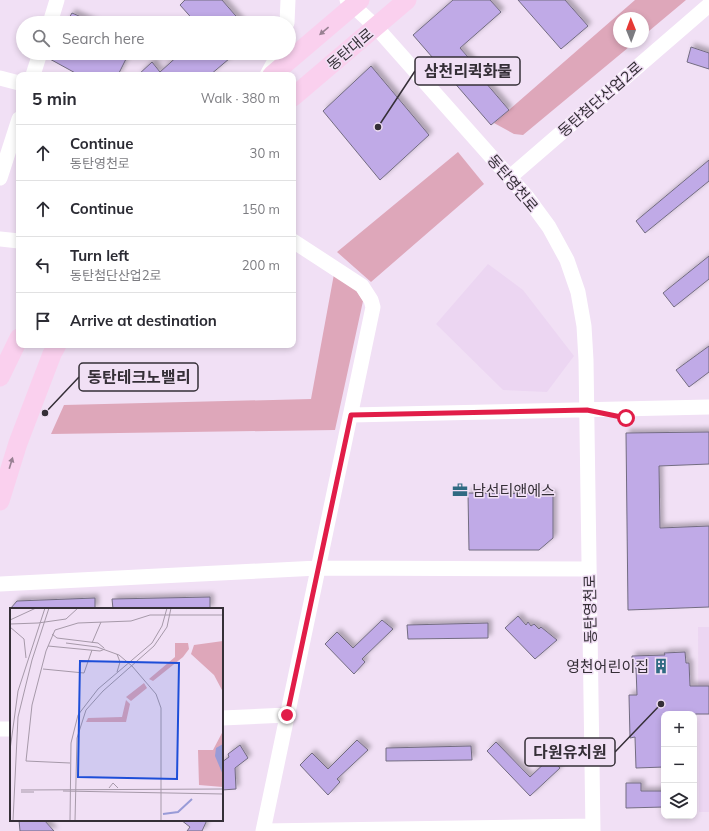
<!DOCTYPE html>
<html lang="en">
<head>
<meta charset="utf-8">
<style>
  body { margin:0; font-family:Mulish,"Noto Sans KR",sans-serif; background:#f2f2f3; color:#2b2b33 }
  .controls { position:absolute; right:12px; bottom:12px; display:grid; overflow:hidden; border-radius:8px; box-shadow:0 2px 6px #0003 }
  .controls button { width:36px; height:36px; display:grid; place-items:center; padding:0; border:0; border-bottom:1px solid #e1e1e2; background:#fff; color:#2b2b33; font:20px sans-serif }
  .compass { position:absolute; left:613px; top:12px; width:36px; height:36px; border-radius:50%; background:#fff; box-shadow:0 2px 6px #0003; rotate:359deg }
  .stop { position:absolute; width:12px; height:12px; margin:-9px; border:3px solid #e11d48; border-radius:50%; background:#fff }
  .stop.end { background:#e11d48; border-color:#fff; box-shadow:0 1px 4px #0008 }
  .list { margin:0; padding:0; list-style:none }
  h2 { display:flex; justify-content:space-between; align-items:center; height:52px; margin:0; padding:0 16px; font-size:17px }
  h2 small { font-size:13px; font-weight:400; color:#7c7c81 }
  .list li { display:grid; grid-template-columns:26px 1fr auto; gap:12px; align-items:center; box-sizing:border-box; height:56px; padding:0 16px; border-top:1px solid #e1e1e2 }
  .list b { display:block; font-size:15px; white-space:nowrap }
  .list p { margin:0; font-size:13px; white-space:nowrap; color:#7c7c81 }
  .list em { font-size:13px; font-style:normal; color:#7c7c81 }
  .icon { flex:none; width:22px; height:22px; fill:none; stroke:currentColor; stroke-width:2; stroke-linecap:round; stroke-linejoin:round }
  .map { position:relative; flex:none; width:709px; height:831px; overflow:hidden }
  .search { position:absolute; background:#fff; box-shadow:0 2px 6px #0003; left:16px; top:16px; width:280px; height:44px; display:flex; align-items:center; gap:10px; box-sizing:border-box; padding:0 14px; border-radius:22px; color:#7c7c81; font-size:15px }
  .panel { position:absolute; background:#fff; box-shadow:0 2px 6px #0003; left:16px; top:72px; width:280px; height:276px; border-radius:8px }
  .map>svg:first-child { display:block }
  .built { fill:#ecd6f2 }
  .green { fill:#dea7ba }
  .building { fill:#c0aae7; stroke:#736c81; filter:url(#shadow) }
  .lines { fill:none; stroke-linecap:round; stroke-linejoin:round }
  .minor { stroke:#fff; stroke-width:15 }
  .major { stroke:#fad0ee; stroke-width:19 }
  .oneway { fill:#988092 }
  .route { stroke:#e11d48; stroke-width:5 }
  .labels { text-anchor:middle; dominant-baseline:central; stroke-width:3; stroke-linejoin:round; paint-order:stroke }
  .street-label { font-size:15px; fill:#352f37; stroke:#f1e0f5 }
  .poi-label { font-size:15px; fill:#352f37; stroke:#f1e0f5; text-anchor:start }
  .inset-river { fill:none; stroke:#999bd7; stroke-width:2 }
  .inset-road { fill:none; stroke:#a699a9; stroke-width:1 }
  .view { fill:#1d4ed8; fill-opacity:0.15; stroke:#1d4ed8; stroke-width:2 }
  .inset-edge { fill:none; stroke:#352f37; stroke-width:2 }
  .leader { fill:none; stroke:#352f37; stroke-width:1.5 }
  .callout-dot { fill:#352f37; stroke:#f1e0f5; stroke-width:1.5 }
  .callout { fill:#f1e0f5; stroke:#352f37; stroke-width:1.5 }
  .callout-label { font-size:16px; text-anchor:middle; font-weight:bold; fill:#352f37 }
</style>
</head>
<body>
<div class="map">
<svg width="709" height="831" viewBox="0 0 709 831">
  <defs>
    <filter id="shadow"><feDropShadow dx="3.5" dy="-3.5" stdDeviation="2" flood-color="#0004"/></filter>
  </defs>
  <rect width="100%" height="100%" fill="#f1e0f5"/>
  <!-- built -->
  <path class="built" d="M488 264 523 290 574 356 547 392 503 390 436 324Z
    M698 627H709V812H699Z"/>
  <!-- green -->
  <path class="green" d="M635 0H686L643 36V18H619V42H635L523 135 514 134 494 123Z
    M458 152 484 184 371 282 337 252Z
    M334 274 350 281 363 301 335 430 51 434 64 405 311 399Z"/>
  <!-- building -->
  <path class="building" d="M185 0H222L242 23H196L180 5Z
    M453 0H490L501 12 460 48 483 74 480 76 509 110 491 125 413 35Z
    M518 0H565L588 26 561 49Z
    M72 13 95 23H66Z
    M691 47 709 53V69L687 62Z
    M49 53H97L105 56 107 53H129L118 75H79L48 58Z
    M181 53H236L210 75H138L152 62 160 72Z
    M371 66 429 135 380 180 323 111Z
    M709 160V181L645 233 636 221Z
    M709 256V279L674 307 663 293Z
    M709 346V372L689 387 676 370Z
    M709 432V464L659 466 660 528 709 526V607L628 610 626 433Z
    M468 493 553 494V538L539 550H469Z
    M210 597V609H113L112 599Z
    M95 598V609H10L17 601Z
    M518 616 526 625 528 622 531 626 534 624 539 629 541 627 557 640 535 659 505 628Z
    M382 620 393 629 362 659 365 662 354 674 325 644 337 632 353 648Z
    M488 623V638L408 639 407 625Z
    M685 652 686 663H689L690 686H709V714H664V767L636 768 635 737 630 738 629 695H637L636 668 632 669V656L665 655 664 653Z
    M357 740 368 750 337 779 340 782 328 795 300 765 312 753 328 769Z
    M496 742 530 777 550 758 560 768 530 796 487 751Z
    M240 745 248 758 235 768 236 789 222 790V762L229 757 228 754Z
    M471 746 472 760 386 761V748Z
    M626 783H641V791H664V807L626 808Z
    M19 820H44L54 831H20Z
    M181 820H207L202 831H187L190 827Z"/>
  <g class="lines">
    <!-- minor -->
    <path class="minor" d="M347 0 376 27 527 197 549 227 567 260 578 292 584 326 586 360 593 831
      M50 23 57 0
      M287 23 288 0
      M33 75 40 53
      M267 75 279 53
      M0 78 19 83
      M510 177 709 5
      M0 178 19 119
      M0 239 19 241
      M351 415 709 407
      M0 584 318 568 589 569
      M222 718 287 715
      M0 729H11
      M263 831 373 307 371 300 362 286 293 241
      M263 831 593 826"/>
    <!-- major -->
    <path class="major" d="M272 75 360 0
      M293 97 407 0
      M0 377 19 338
      M0 501 18 443 52 354 57 345"/>
  </g>
  <!-- one-way arrows -->
  <defs><path id="oneway-solid" d="M-6-.8H1V-3.2L6.5 0L1 3.2V.8H-6Z"/></defs>
  <g class="oneway">
    <use href="#oneway-solid" transform="translate(324 31) rotate(140)"/>
    <use href="#oneway-solid" transform="translate(11 463) rotate(-73)"/>
  </g>
  <g class="lines">
    <!-- route -->
    <path class="route" d="M287 715 351 415 587 410 626 418"/>
  </g>
  <!-- icons -->
  <defs>
    <g id="office-bare" transform="scale(1.2)"><path d="M-6-3h4V-5.5h4V-3h4V5H-6ZM-1-4.5V-3h2v-1.5ZM-6 0V1H6V0Z" fill="#2f6a82" stroke="#f1e0f5" stroke-width="2.5" paint-order="stroke"/></g>
    <g id="building-bare" transform="scale(1.2)"><path d="M-4-6H4V6H1V3H-1V6H-4ZM-2.5-4.3h1.7v1.8h-1.7ZM.8-4.3h1.7v1.8H.8ZM-2.5-1h1.7V.8h-1.7ZM.8-1h1.7V.8H.8Z" fill="#2f6a82" stroke="#f1e0f5" stroke-width="2.5" paint-order="stroke"/></g>
  </defs>
  <g fill-rule="evenodd">
    <use href="#office-bare" x="460" y="490"/>
    <use href="#building-bare" x="661" y="666"/>
  </g>
  <g class="labels">
    <!-- street labels -->
    <g class="street-label">
      <text transform="translate(350 49) rotate(-40)">동탄대로</text>
      <text transform="translate(600 99) rotate(-41)">동탄첨단산업2로</text>
      <text transform="translate(513 183) rotate(50)">동탄영천로</text>
      <text transform="translate(590 609) rotate(-91)">동탄영천로</text>
    </g>
    <!-- poi labels -->
    <g class="poi-label">
      <text x="472" y="490">남선티앤에스</text>
      <text x="649" y="666" text-anchor="end">영천어린이집</text>
    </g>
  </g>
  <!-- overview -->
  <g transform="translate(10 608)">
    <rect width="213" height="213" fill="#f1e0f5"/>
    <path d="M213 33V84L204 67 181 46 184 37ZM165 35H178L179 41 173 49 143 73 139 71 165 49ZM134 75 137 80 121 93 116 89ZM116 92 120 96 116 114H76L78 110 112 109ZM213 123V179L189 177 188 142H203Z" fill="#dea7ba"/>
    <path d="M213 136V167L205 148 206 140Z" fill="#999bd7"/>
    <path class="inset-river" d="M153 206 168 204 182 191"/>
    <path class="inset-road" d="M0 12 26 0M0 16 28 15 56 11 68 0M0 19 14 31 16 50M42 26 47 30 88 35 94 40M56 35 87 39 109 47 122 58 146 86 151 100V213M82 35 91 14M38 38 90 43 95 41M107 46 110 54 107 64M33 61 74 65 82 42M0 142 8 83 35 0M60 155 16 153 22 97 36 43 45 22 68 15 121 13 140 7H213M99 180 103 175 108 180M11 182 213 181M53 183 213 186M11 184H24M3 213 8 109 22 52 39 0M60 213 61 135 68 107 88 81 142 35 152 18 157 0M65 213 67 130 76 102 93 83 144 38 157 19 161 0"/>
    <path class="view" d="M70 53 169 55 167 171 68 169Z"/>
    <rect width="213" height="213" class="inset-edge"/>
  </g>
  <!-- callouts -->
  <path class="leader" d="M378 127L415 71M45 413L79 377M661 704L615 752"/>
  <g class="callout-dot">
    <circle cx="378" cy="127" r="4"/>
    <circle cx="45" cy="413" r="4"/>
    <circle cx="661" cy="704" r="4"/>
  </g>
  <g class="callout">
    <rect x="415" y="57" width="105" height="28" rx="4"/>
    <rect x="79" y="363" width="119" height="28" rx="4"/>
    <rect x="525" y="738" width="90" height="28" rx="4"/>
  </g>
  <g class="callout-label">
    <text x="468" y="77">삼천리퀵화물</text>
    <text x="139" y="383">동탄테크노밸리</text>
    <text x="570" y="758">다원유치원</text>
  </g>
</svg>
<div class="controls">
<button>+</button>
<button>−</button>
<button><svg class="icon" aria-label="layers" viewBox="0 0 24 24"><path d="M12 4l9 5-9 5-9-5zM3 14l9 5 9-5"/></svg></button>
</div>
<svg class="compass" viewBox="-18 -18 36 36"><path d="M0-13l5 13h-10z" fill="#e53935"/><path d="M0 13l5-13h-10z" fill="#7c7c81"/></svg>
<div class="stop" style="left:626px;top:418px"></div>
<div class="stop end" style="left:287px;top:715px"></div>
<div class="search"><svg class="icon" aria-label="search" viewBox="0 0 24 24"><circle cx="10" cy="10" r="6"/><path d="M15 15l6 6"/></svg>Search here</div>
<section class="panel">
<h2>5 min<small>Walk · 380 m</small></h2>
<ul class="list">
<li><svg class="icon" aria-label="ahead" viewBox="0 0 24 24"><path d="M12 20V5M6 11l6-6 6 6"/></svg><div><b>Continue</b><p>동탄영천로</p></div><em>30 m</em></li>
<li><svg class="icon" aria-label="ahead" viewBox="0 0 24 24"><path d="M12 20V5M6 11l6-6 6 6"/></svg><div><b>Continue</b></div><em>150 m</em></li>
<li><svg class="icon" aria-label="left" viewBox="0 0 24 24"><path d="M17 20v-9H6M10 6l-5 5 5 5"/></svg><div><b>Turn left</b><p>동탄첨단산업2로</p></div><em>200 m</em></li>
<li><svg class="icon" aria-label="arrive" viewBox="0 0 24 24"><path d="M6 21V4h12l-3 4 3 4H6"/></svg><div><b>Arrive at destination</b></div></li>
</ul>
</section>
</div>
</body>
</html>
